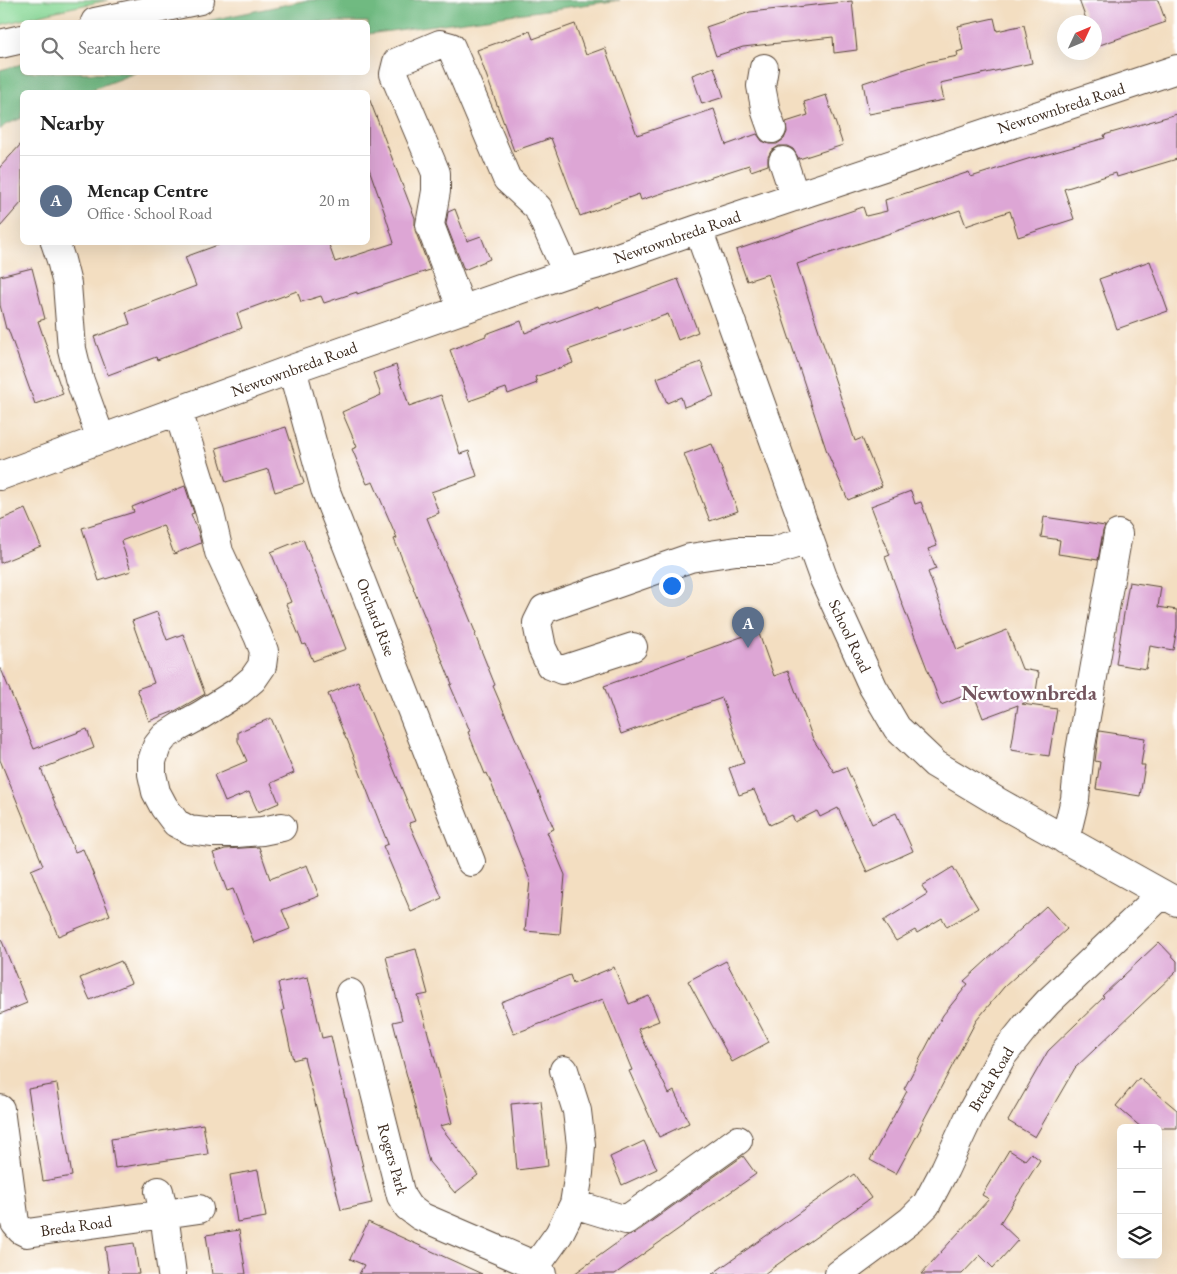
<!DOCTYPE html>
<html lang="en">
<head>
<meta charset="utf-8">
<style>
  body { margin:0; font-family:"EB Garamond",serif; background:#f2f2f2; color:#222 }
  .controls { position:absolute; right:15px; bottom:15px; display:grid; overflow:hidden; border-radius:8px; box-shadow:0 5px 20px #0002 }
  .controls button { width:45px; height:45px; display:grid; place-items:center; padding:0; border:0; border-bottom:1px solid #e0e0e0; background:#fff; color:#222; font:25px sans-serif }
  .compass { position:absolute; left:1057px; top:15px; width:45px; height:45px; border-radius:50%; background:#fff; box-shadow:0 5px 20px #0002; rotate:46deg }
  .you { position:absolute; left:671px; top:585px; width:18px; height:18px; margin:-12px; border:4px solid #fff; border-radius:50%; background:#1a73e8; box-shadow:0 0 0 8px #1a73e833 }
  .badge { display:grid; place-items:center; width:32px; height:32px; border-radius:50%; background:#7c3aed; color:#fff; font-size:16px; font-weight:700 }
  .pin { position:absolute; translate:-50% -41px; filter:drop-shadow(0 1px 2px #0008) }
  .pin::after { content:''; position:absolute; top:26px; width:18px; height:15px; background:inherit; clip-path:polygon(0 0,100% 0,50% 100%) }
  .list { margin:0; padding:0; list-style:none }
  h2 { display:flex; justify-content:space-between; align-items:center; height:65px; margin:0; padding:0 20px; font-size:21px }
  h2 small { font-size:16px; font-weight:400; color:#767676 }
  .list li { display:grid; grid-template-columns:32px 1fr auto; gap:15px; align-items:center; box-sizing:border-box; height:90px; padding:0 20px; border-top:1px solid #e0e0e0 }
  .list b { display:block; font-size:19px; white-space:nowrap }
  .list p { margin:0; font-size:16px; white-space:nowrap; color:#767676 }
  .list em { font-size:16px; font-style:normal; color:#767676 }
  .icon { flex:none; width:28px; height:28px; fill:none; stroke:currentColor; stroke-width:2; stroke-linecap:round; stroke-linejoin:round }
  .map { position:relative; flex:none; width:1177px; height:1274px; overflow:hidden }
  .search { position:absolute; background:#fff; box-shadow:0 5px 20px #0002; left:20px; top:20px; width:350px; height:55px; display:flex; align-items:center; gap:12px; box-sizing:border-box; padding:0 18px; border-radius:8px; color:#767676; font-size:19px }
  .panel { position:absolute; background:#fff; box-shadow:0 5px 20px #0002; left:20px; top:90px; width:350px; height:155px; border-radius:8px }
  .map>svg:first-child { display:block }
  .green { fill:#8bda99; stroke:#63825c }
  .forest { fill:#70ba81; stroke:#567250 }
  .building { fill:#dda6d5 }
  .lines { fill:none; stroke-linecap:round; stroke-linejoin:round }
  .minor-casing { stroke:#574536; stroke-width:30 }
  .highway-casing { stroke:#574536; stroke-width:30 }
  .minor { stroke:#fff; stroke-width:28 }
  .highway { stroke:#fff; stroke-width:28 }
  .labels { text-anchor:middle; dominant-baseline:central; stroke-width:4.5; stroke-linejoin:round; paint-order:stroke }
  .street-label { font-size:16px; fill:#3b2a1e; stroke:#fff }
  .district-label { font-size:21px; font-weight:bold; fill:#74555e; stroke:#fff }
</style>
</head>
<body>
<div class="map">
<svg width="1177" height="1274" viewBox="0 0 1177 1274">
  <rect width="100%" height="100%" fill="#fff"/>
  <filter id="ink" filterUnits="userSpaceOnUse"><feTurbulence type="fractalNoise" baseFrequency=".02" numOctaves="2"/><feDisplacementMap in="SourceGraphic" scale="10" xChannelSelector="R" yChannelSelector="G"/><feConvolveMatrix kernelMatrix="1 2 1 2 8 2 1 2 1" color-interpolation-filters="sRGB"/></filter>
  <filter id="wash" filterUnits="userSpaceOnUse"><feTurbulence type="fractalNoise" baseFrequency=".0096" numOctaves="4" result="noise"/><feDisplacementMap in="SourceGraphic" scale="20" xChannelSelector="R" yChannelSelector="G"/><feGaussianBlur stdDeviation="1.12" result="paint"/><feColorMatrix in="noise" values="0 0 0 0 0 0 0 0 0 0 0 0 0 0 0 0 0 1.4 0 .05"/><feComposite in="paint" operator="in"/></filter>
  <g filter="url(#wash)">
    <rect width="100%" height="100%" fill="#f3dec1"/>
    <!-- green -->
    <path class="green" d="M11 0H108L60 10 0 25V2Z"/>
    <!-- forest -->
    <path class="forest" d="M308 0H620L368 34V22H202Z
      M22 64V72L135 73 85 92H22V118L5 125 0 130V70Z"/>
    <g id="blocks">
      <!-- building -->
      <path class="building" d="M1079 0H1158L1166 22 1094 47V22H1087Z
        M852 1 857 50 834 53 833 37 743 47 716 56 706 27 750 12Z
        M994 18 997 31 1024 25 1032 63 940 83 944 100 869 114 863 83 927 62 958 56 957 52 963 50 958 26Z
        M575 24 586 55 605 48 637 135 714 109 726 145 757 134 762 141 769 144H777L784 139 787 132 786 122 808 115 804 102 826 95 843 145 799 159 793 149 787 146H779L771 151 768 157V165L751 171 749 165 641 200 639 194 580 216 551 138 514 151 477 50 530 31 533 39Z
        M714 67 724 97 702 104 692 75Z
        M368 98H369L415 218V230L430 270 357 294V292L324 303 321 296 301 302 297 291 237 313 242 328 157 360 156 357 108 375 94 337 130 324 126 312 196 286 185 257 226 242H328L335 262 394 243 384 211 368 166Z
        M1177 114V159L1117 177 1116 173 1064 189 1074 219 1018 237 1010 211 966 226 960 210 797 264 855 441 862 438 882 486 848 500 827 452 768 274 747 281 736 250 863 207 866 216 887 211 885 200 969 172 971 177 1034 157V158L1105 138 1104 135Z
        M22 143V202L0 227V167Z
        M455 209 467 241 481 236 490 259 464 270 446 224 448 212Z
        M1150 261 1168 311 1117 329 1099 279Z
        M32 268 45 319 38 321 63 394 35 404 8 329H6L0 305V276Z
        M678 279 698 332 678 340 668 314 568 350 573 363 535 377 537 383 508 394 506 388 469 401 450 350 486 336V334L521 321 525 333 598 306 599 308Z
        M701 362 714 396 684 407 681 397 667 403 657 378Z
        M396 365 409 406 441 395 460 454 469 451 477 476 431 492 439 513 427 518 449 573H451L476 634 475 635 495 685 493 686 554 829 547 832 565 875 560 934 525 931 530 880 487 773 485 774 468 732 470 731 450 685 452 684 413 588H414L394 539 397 538 373 482 367 484 352 449 357 447 342 412 381 395 373 373Z
        M286 427 304 483 275 492 268 469 226 482 216 448Z
        M712 444 738 511 710 521 684 454Z
        M185 486 194 513 191 514 198 531 201 543 174 554 163 525 121 541 131 571 99 581 82 528 134 512 132 507Z
        M911 491 915 504 921 502 937 546 928 549 936 569 928 572 957 650 1007 630 1022 669 1039 672 1035 698 1022 704 1057 709 1049 756 1011 750 1018 705 983 718 973 692 941 705 900 598 885 557 890 555 871 506Z
        M25 509 41 546 0 563V520Z
        M1044 517 1105 526 1103 531 1098 560 1058 554 1060 540 1041 537Z
        M303 539 346 649 313 661 306 644 303 645 286 604 291 602 271 552Z
        M1129 582 1161 587 1158 607 1177 610V628L1173 650 1150 646 1146 669 1116 664Z
        M157 612 167 640 183 634 205 694 175 711 149 721 137 689 154 683 132 621Z
        M758 631 774 676 788 671 813 739 834 772 846 767 872 824 896 813 913 851 867 872 838 808 820 817 817 811 795 822 792 815 770 825 754 790 739 795 729 768 744 763 722 698 621 734 604 686Z
        M0 669H1L34 749 87 729 94 748 41 769 75 852 83 849 110 915 58 936 31 870 43 865 0 760Z
        M358 681 415 821 409 823 442 898 411 912 383 846 388 844 347 739H346L328 694Z
        M271 718 294 773 271 783 279 803 258 812 249 792 225 802 214 775 247 761 238 741V732Z
        M1099 731 1145 738 1141 765H1145L1140 796 1096 789 1100 762 1095 761Z
        M259 847 270 879 307 865 319 896 282 910 290 929 254 943 233 889 227 891 213 853 225 849Z
        M953 867 978 908 947 927 942 918 917 933 915 930 896 941 883 921 927 894 922 886Z
        M1046 906 1067 929 1004 987 976 1021 920 1127 921 1128 896 1174 870 1160 907 1091 904 1089 943 1015 968 984 964 981Z
        M0 939H1L27 1003 0 1014Z
        M1159 942 1177 961V971L1075 1068 1035 1137 1008 1121 1048 1051 1104 997 1102 996Z
        M416 949 428 994 418 996 452 1123 440 1126 478 1175 455 1193 429 1162 393 1022 402 1020 386 957Z
        M121 961 131 983 90 1000 80 978Z
        M726 961 769 1042 732 1062 688 981Z
        M614 967 629 1004 649 996 659 1021 638 1029 669 1094 674 1091 689 1123 659 1137 629 1071 632 1070 603 999 514 1034 501 1002 570 975 573 984Z
        M308 977 322 1038 331 1036 345 1098H346L372 1203 341 1210 304 1057 293 1060 282 1011 284 1010 278 983Z
        M1139 1078 1177 1110V1128H1142L1116 1106Z
        M57 1084 72 1176 43 1181 28 1089Z
        M541 1101 548 1166 517 1170 511 1104Z
        M203 1124 208 1154 115 1168 111 1139Z
        M644 1141 657 1169 622 1185 610 1157Z
        M1009 1150 1025 1160 1031 1153 1040 1160 1000 1223 1018 1240 993 1268 980 1255 962 1274H921L989 1199 982 1195Z
        M743 1156 756 1174 615 1274H574L628 1235 635 1233Z
        M258 1170 266 1217 237 1222 230 1175Z
        M854 1174 871 1198 764 1274H712Z
        M368 1222 482 1274H359L364 1265 350 1259Z
        M239 1230 246 1274H212L206 1235Z
        M134 1243 139 1274H109L105 1247Z"/>
    </g>
  </g>
  <g filter="url(#ink)">
    <use href="#blocks" fill-opacity="0" stroke="#574536" stroke-width="1"/>
    <g class="lines">
      <!-- minor casing -->
      <g class="minor-casing">
        <path id="minor" d="M764 68 761 86 766 112 772 129
          M783 161 795 197
          M698 229 823 577 873 687 897 728 935 764 1000 803 1177 902
          M55 242 61 260 67 284 72 349 79 378 101 439
          M462 310 430 225 436 191V173L394 74 397 62 440 44 451 47 507 179 538 208 567 273
          M292 369 325 489 471 862
          M178 411 210 513 219 552 258 636 264 651 262 666 253 679 239 691 201 715 179 727 165 736 157 746 152 761V774L156 792 164 807 176 823 189 830 213 833H237L262 831 282 827
          M0 476 292 369 567 273 595 265 698 229 1177 69
          M633 647 562 670 550 665 542 648 537 623 544 609 690 558 736 551H773L809 540
          M1065 840 1075 799 1080 751 1118 534
          M350 993 401 1196 408 1207 420 1216 536 1266 542 1274
          M0 1109 15 1223 21 1230 27 1233 164 1214 172 1274
          M159 1191 164 1214 199 1209
          M574 1204 626 1220 738 1140
          M536 1266 559 1234 574 1204 579 1173 581 1145 577 1111 564 1070
          M839 1274 889 1237 911 1220 926 1205 945 1169 971 1113 1002 1056 1026 1026 1048 1002 1162 894"/>
      </g>
      <!-- highway casing -->
      <g class="highway-casing">
        <path id="highway" d="M95 22 200 0
          M0 44 22 39"/>
      </g>
      <!-- minor -->
      <use href="#minor" class="minor"/>
      <!-- highway -->
      <use href="#highway" class="highway"/>
    </g>
  </g>
  <g class="labels">
    <!-- street labels -->
    <g class="street-label">
      <text transform="translate(1061 108) rotate(-18)">Newtownbreda Road</text>
      <text transform="translate(677 237) rotate(-19)">Newtownbreda Road</text>
      <text transform="translate(294 369) rotate(-20)">Newtownbreda Road</text>
      <text transform="translate(376 617) rotate(69)">Orchard Rise</text>
      <text transform="translate(850 636) rotate(65)">School Road</text>
      <text transform="translate(991 1079) rotate(-59)">Breda Road</text>
      <text transform="translate(393 1159) rotate(74)">Rogers Park</text>
      <text transform="translate(76 1226) rotate(-8)">Breda Road</text>
    </g>
    <!-- district labels -->
    <g class="district-label">
      <text x="1029" y="692">Newtownbreda</text>
    </g>
  </g>
</svg>
<div class="controls">
<button>+</button>
<button>−</button>
<button><svg class="icon" aria-label="layers" viewBox="0 0 24 24"><path d="M12 4l9 5-9 5-9-5zM3 14l9 5 9-5"/></svg></button>
</div>
<svg class="compass" viewBox="-18 -18 36 36"><path d="M0-13l5 13h-10z" fill="#e53935"/><path d="M0 13l5-13h-10z" fill="#767676"/></svg>
<div class="you"></div>
<div class="pin badge" style="left:748px;top:648px;background:#5c6f8a">A</div>
<div class="search"><svg class="icon" aria-label="search" viewBox="0 0 24 24"><circle cx="10" cy="10" r="6"/><path d="M15 15l6 6"/></svg>Search here</div>
<section class="panel">
<h2>Nearby<small></small></h2>
<ul class="list">
<li><span class="badge" style="background:#5c6f8a">A</span><div><b>Mencap Centre</b><p>Office · School Road</p></div><em>20 m</em></li>
</ul>
</section>
</div>
</body>
</html>
